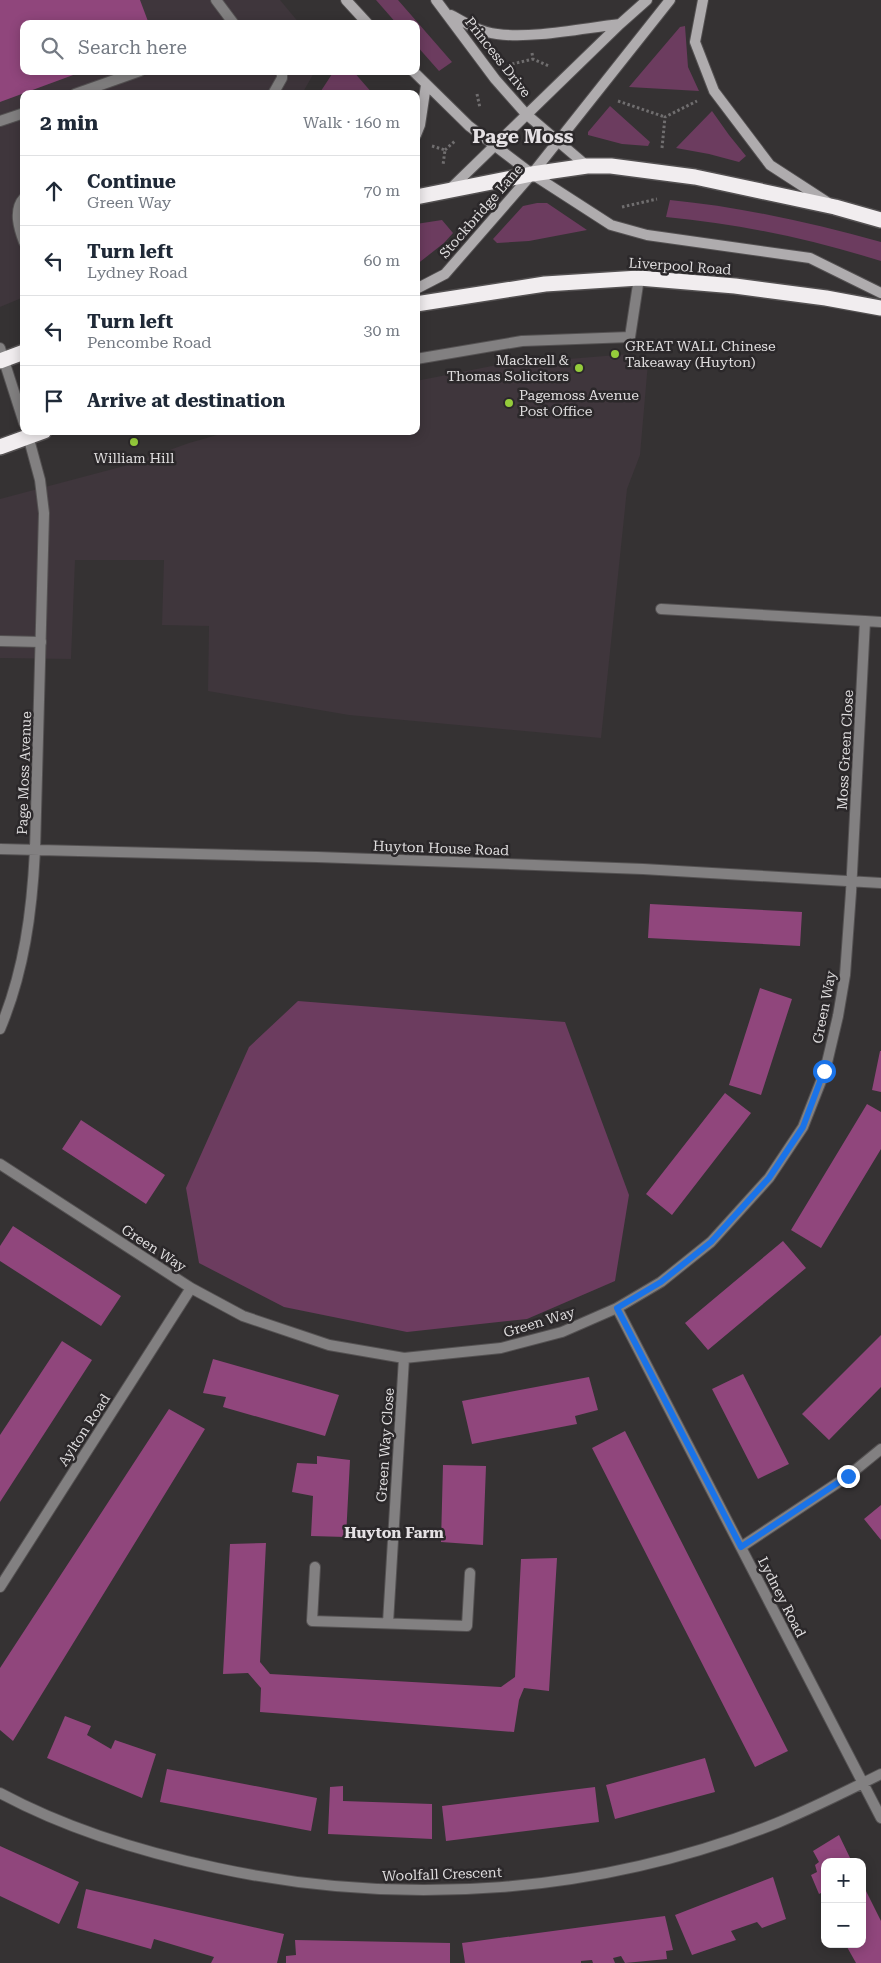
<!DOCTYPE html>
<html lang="en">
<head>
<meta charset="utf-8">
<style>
  body { margin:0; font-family:"Roboto Serif",serif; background:#f6f6f7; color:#1f2937 }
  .controls { position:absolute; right:15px; bottom:15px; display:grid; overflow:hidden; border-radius:10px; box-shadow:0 2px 12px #0003 }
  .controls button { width:45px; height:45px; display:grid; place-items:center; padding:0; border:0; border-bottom:1px solid #e0e1e3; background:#fff; color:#1f2937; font:25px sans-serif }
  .stop { position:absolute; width:15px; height:15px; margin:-11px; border:4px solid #1a73e8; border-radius:50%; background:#fff }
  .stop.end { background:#1a73e8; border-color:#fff; box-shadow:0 1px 5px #0008 }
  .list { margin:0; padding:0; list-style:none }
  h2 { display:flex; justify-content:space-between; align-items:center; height:65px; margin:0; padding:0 20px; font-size:21px }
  h2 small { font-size:16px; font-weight:400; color:#747a83 }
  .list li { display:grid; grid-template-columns:32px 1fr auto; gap:15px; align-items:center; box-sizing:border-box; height:70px; padding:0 20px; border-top:1px solid #e0e1e3 }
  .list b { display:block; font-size:19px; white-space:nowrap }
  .list p { margin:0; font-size:16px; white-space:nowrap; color:#747a83 }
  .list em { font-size:16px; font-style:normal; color:#747a83 }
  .icon { flex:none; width:28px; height:28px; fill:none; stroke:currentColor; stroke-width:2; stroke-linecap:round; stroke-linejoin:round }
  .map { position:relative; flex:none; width:881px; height:1963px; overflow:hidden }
  .search { position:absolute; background:#fff; box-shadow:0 2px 12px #0003; left:20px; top:20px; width:400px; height:55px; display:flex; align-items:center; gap:12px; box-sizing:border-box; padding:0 18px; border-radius:10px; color:#747a83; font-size:19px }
  .panel { position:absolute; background:#fff; box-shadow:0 2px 12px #0003; left:20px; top:90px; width:400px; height:345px; border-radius:10px }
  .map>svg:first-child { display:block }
  .built { fill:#3f363c }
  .green { fill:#6c3c5f }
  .building { fill:#90467c }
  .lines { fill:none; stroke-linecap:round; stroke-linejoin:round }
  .lane-casing { stroke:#545152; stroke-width:12 }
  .street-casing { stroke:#545152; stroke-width:12 }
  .secondary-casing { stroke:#545152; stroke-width:12 }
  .highway-casing { stroke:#545152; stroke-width:18 }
  .path { stroke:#706e6f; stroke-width:3; stroke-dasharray:2.5 2.5; stroke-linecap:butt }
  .lane { stroke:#828081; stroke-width:10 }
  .street { stroke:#828081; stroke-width:10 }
  .secondary { stroke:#afacae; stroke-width:10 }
  .highway { stroke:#f1edef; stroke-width:15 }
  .route { stroke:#1a73e8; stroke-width:6 }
  .poi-dot { fill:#95cc3b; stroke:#2b282a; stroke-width:2 }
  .labels { text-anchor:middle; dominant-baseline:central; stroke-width:5; stroke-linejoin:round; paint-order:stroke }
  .street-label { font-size:14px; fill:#dfddde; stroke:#2b282a }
  .poi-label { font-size:14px; fill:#dfddde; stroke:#2b282a; text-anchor:start }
  .neighbourhood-label { font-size:15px; font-weight:bold; fill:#e5e1e4; stroke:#2b282a }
  .district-label { font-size:19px; font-weight:bold; fill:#e5e1e4; stroke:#2b282a }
</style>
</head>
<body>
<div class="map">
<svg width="881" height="1963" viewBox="0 0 881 1963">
  <rect width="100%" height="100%" fill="#353233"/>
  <!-- built -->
  <path class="built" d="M0 0H280L300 24H24V71H315L302 94H24V297L0 307Z
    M629 354 630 361 648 363 640 455 627 489 601 738 349 715 208 691 209 626 162 625 164 560H75L71 659 0 658V499L128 465 189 443 231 431H416V381L497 365Z"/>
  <!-- green -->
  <path class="green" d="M376 0H398L452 62 439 71 416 45V24H397Z
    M685 26 688 67 699 91 629 87 680 27Z
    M334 71H353L373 94H319Z
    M610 106 650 142 648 146 622 144 588 135V132Z
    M712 111 729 135 746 156 739 162 709 154 676 148Z
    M670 200C742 207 812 223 881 242V261C810 239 740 224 666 217Z
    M537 203H547L587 230 529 241 497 243 493 239 523 206Z
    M442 220 453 233 444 243 416 265V224Z
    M298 1001 565 1022 629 1195 615 1281 527 1319 407 1332 284 1307 199 1263 186 1188 249 1047Z"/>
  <!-- building -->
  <path class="building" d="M0 0H140L149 24H24V71H84L0 102Z
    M650 904 802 912 800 946 648 938Z
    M760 988 792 999 761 1095 729 1085Z
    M880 1051H881V1092L872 1090Z
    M725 1093 751 1113 672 1215 646 1194Z
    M867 1104 881 1112V1149L821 1248 791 1230Z
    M81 1120 165 1175 146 1204 62 1149Z
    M13 1226 121 1296 101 1326 0 1261V1246Z
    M783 1241 806 1268 708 1350 685 1323Z
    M881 1335V1387L829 1440 802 1414Z
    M62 1341 92 1360 0 1502V1435Z
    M213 1359 339 1395 325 1436 223 1407 226 1397 203 1393Z
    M743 1374 789 1464 758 1479 712 1389Z
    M589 1377 598 1410 575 1416 577 1424 472 1444 462 1401Z
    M169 1409 205 1429 13 1741 0 1730V1668Z
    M625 1431 788 1751 755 1767 592 1448Z
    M317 1456 350 1460 346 1537 311 1536 313 1496 292 1492 297 1463 317 1464Z
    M443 1465 486 1466 483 1545 441 1542Z
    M881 1505V1540L864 1519Z
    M266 1543 260 1662 270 1674 501 1687 515 1677 521 1559 557 1558 549 1691 524 1688 519 1700 514 1732 260 1712 261 1688 248 1673 223 1674 230 1544Z
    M65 1716 91 1726 87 1735 111 1749 115 1740 156 1754 142 1798 47 1758Z
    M705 1758 715 1792 615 1819 606 1785Z
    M167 1769 317 1798 311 1831 160 1802Z
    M343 1786V1801L432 1804V1839L328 1834 330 1787Z
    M595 1787 599 1822 446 1841 442 1806Z
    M839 1835 852 1862H825V1891L819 1894 811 1875 817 1872 815 1865 819 1862 813 1851Z
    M0 1846 79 1882 59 1924 0 1896Z
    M773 1877 786 1919 762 1928 757 1922 731 1931 736 1940 692 1955 675 1915Z
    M862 1883 881 1921V1963H856L847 1947 850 1944H862Z
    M86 1889 284 1934 277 1963H211L214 1957 154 1939 151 1949 77 1928Z
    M665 1916 673 1950 666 1951 667 1959 625 1963 621 1956 613 1958 615 1963H593L592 1960 581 1961V1963H465L462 1943Z
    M295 1940 450 1943V1963H286V1956L296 1955Z"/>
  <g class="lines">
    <!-- lane casing -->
    <g class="lane-casing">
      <path id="lane" d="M216 0 234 24
        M75 94 140 71
        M273 94 282 78V71
        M0 121 24 113
        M24 198C13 210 19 229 24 242
        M416 359 522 341 630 337 639 278
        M0 641 41 642"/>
    </g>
    <!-- street casing -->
    <g class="street-casing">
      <path id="street" d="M0 348 24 423
        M661 609 865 621
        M0 849 317 857 643 869 881 883
        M0 1029C24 972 32 912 35 850L44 513 40 480 27 432
        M0 1164 191 1288 243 1316 329 1345 404 1358 501 1348 562 1332 617 1308 661 1282 711 1242 769 1178 803 1127 825 1071 838 1016 845 975 851 892 865 621 881 622
        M617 1308 881 1818
        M741 1547 848 1476 881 1449
        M315 1567 312 1621 467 1626 470 1573
        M0 1587 191 1288
        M388 1623 404 1358
        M0 1793C67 1829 142 1852 217 1868 403 1908 599 1894 777 1823 813 1808 847 1791 881 1774"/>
    </g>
    <!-- secondary casing -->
    <g class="secondary-casing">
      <path id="secondary" d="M346 0 368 24
        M436 0 495 79 526 114 587 166
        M703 0 695 42 714 91 770 165 827 202
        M451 15C465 23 480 32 497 34 532 39 584 28 620 24
        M413 71 469 126 494 145 532 174 611 225 647 235 810 258 881 293
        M416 135 420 125 426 85
        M449 190 620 24 647 0
        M416 289 445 274 532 174 670 0"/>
    </g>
    <!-- highway casing -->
    <g class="highway-casing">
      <path id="highway" d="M416 197 532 174 587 166H611L695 177 835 207 881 220
        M416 304 545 284 639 278 735 286 826 298 881 308
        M0 361 24 352
        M0 447 44 431"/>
    </g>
    <!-- path -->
    <path class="path" d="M532 53 533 59 549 66
      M512 64 533 59
      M477 94 480 108
      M618 101 665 117
      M432 146 445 150 443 165
      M662 148 665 117 697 101
      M445 150 456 140
      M622 207 657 199"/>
    <!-- lane -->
    <use href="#lane" class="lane"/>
    <!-- street -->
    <use href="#street" class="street"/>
    <!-- secondary -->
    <use href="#secondary" class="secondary"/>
    <!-- highway -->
    <use href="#highway" class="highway"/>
  </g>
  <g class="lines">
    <!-- route -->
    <path class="route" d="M824 1071 803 1127 769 1178 711 1242 661 1282 617 1308 741 1547 848 1476"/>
  </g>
  <!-- markers -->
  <g class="poi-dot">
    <circle cx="615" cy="354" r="5"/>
    <circle cx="579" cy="368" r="5"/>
    <circle cx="509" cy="403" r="5"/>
    <circle cx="134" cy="442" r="5"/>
  </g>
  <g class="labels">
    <!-- street labels -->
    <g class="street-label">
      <text transform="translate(498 57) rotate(52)">Princess Drive</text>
      <text transform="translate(481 211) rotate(-49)">Stockbridge Lane</text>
      <text transform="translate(680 266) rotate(4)">Liverpool Road</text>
      <text transform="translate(845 750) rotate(-87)">Moss Green Close</text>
      <text transform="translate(24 773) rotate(-88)">Page Moss Avenue</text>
      <text transform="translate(441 848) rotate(2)">Huyton House Road</text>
      <text transform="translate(824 1007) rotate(-79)">Green Way</text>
      <text transform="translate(154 1248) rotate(33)">Green Way</text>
      <text transform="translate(539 1322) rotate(-17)">Green Way</text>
      <text transform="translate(84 1430) rotate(-57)">Aylton Road</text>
      <text transform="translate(385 1445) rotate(-86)">Green Way Close</text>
      <text transform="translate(782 1597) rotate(63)">Lydney Road</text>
      <text transform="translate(442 1874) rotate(-2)">Woolfall Crescent</text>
    </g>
    <!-- poi labels -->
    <g class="poi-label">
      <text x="625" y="346">GREAT WALL Chinese<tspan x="625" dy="16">Takeaway (Huyton)</tspan></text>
      <text x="569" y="360" text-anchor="end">Mackrell &amp;<tspan x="569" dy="16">Thomas Solicitors</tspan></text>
      <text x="519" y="395">Pagemoss Avenue<tspan x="519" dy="16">Post Office</tspan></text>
      <text x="134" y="458" text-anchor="middle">William Hill</text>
    </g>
    <!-- neighbourhood labels -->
    <g class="neighbourhood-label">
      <text x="394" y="1533">Huyton Farm</text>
    </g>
    <!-- district labels -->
    <g class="district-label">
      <text x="523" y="136">Page Moss</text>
    </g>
  </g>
</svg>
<div class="controls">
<button>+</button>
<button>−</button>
</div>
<div class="stop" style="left:824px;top:1071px"></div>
<div class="stop end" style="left:848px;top:1476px"></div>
<div class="search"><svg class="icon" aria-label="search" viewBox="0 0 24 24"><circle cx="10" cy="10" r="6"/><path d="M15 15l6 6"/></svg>Search here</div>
<section class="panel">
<h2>2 min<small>Walk · 160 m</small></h2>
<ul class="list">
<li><svg class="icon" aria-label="ahead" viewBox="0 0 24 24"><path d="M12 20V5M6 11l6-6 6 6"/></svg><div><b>Continue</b><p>Green Way</p></div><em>70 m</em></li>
<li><svg class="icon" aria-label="left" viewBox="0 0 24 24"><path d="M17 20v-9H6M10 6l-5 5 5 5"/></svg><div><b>Turn left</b><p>Lydney Road</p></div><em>60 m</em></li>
<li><svg class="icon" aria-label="left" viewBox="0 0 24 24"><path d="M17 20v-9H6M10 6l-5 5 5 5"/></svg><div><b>Turn left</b><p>Pencombe Road</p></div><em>30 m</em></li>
<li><svg class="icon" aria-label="arrive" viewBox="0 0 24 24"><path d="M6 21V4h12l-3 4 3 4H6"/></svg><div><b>Arrive at destination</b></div></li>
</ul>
</section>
</div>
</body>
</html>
